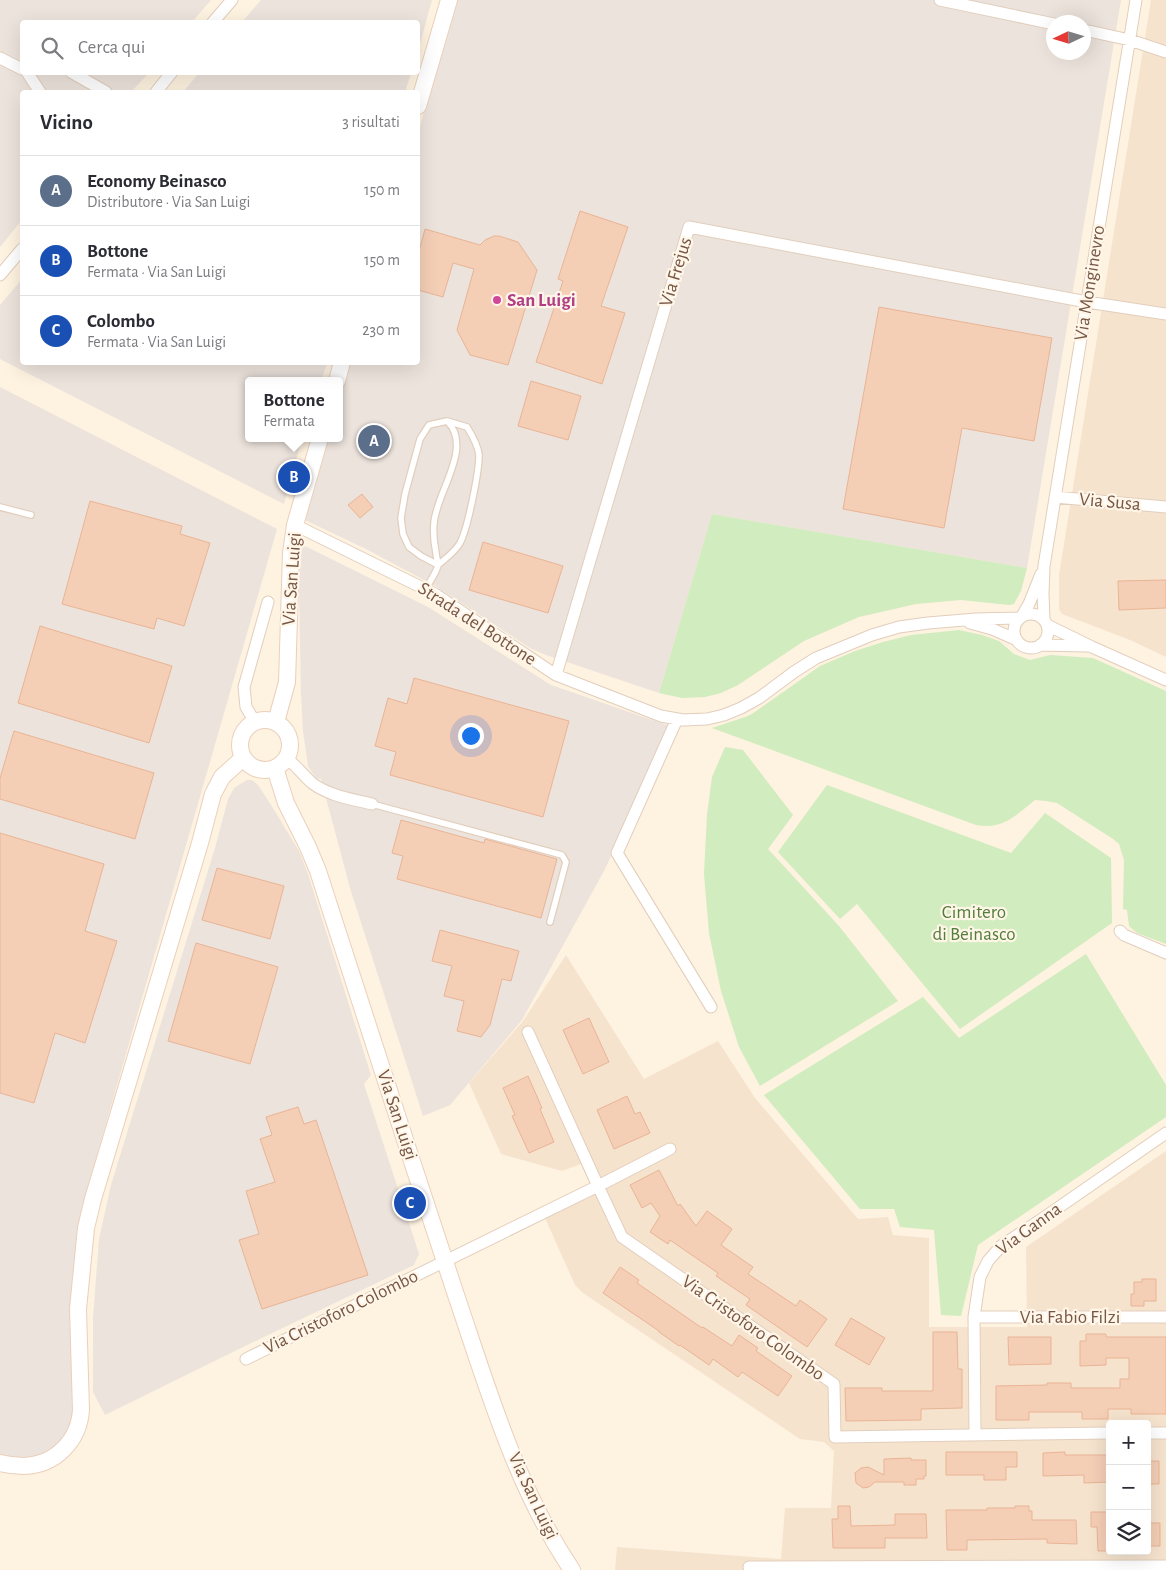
<!DOCTYPE html>
<html lang="it">
<head>
<meta charset="utf-8">
<style>
  body { margin:0; font-family:"Alegreya Sans",sans-serif; background:#f7f7f7; color:#2b2b33 }
  .controls { position:absolute; right:15px; bottom:15px; display:grid; overflow:hidden; border-radius:5px; box-shadow:0 5px 20px #0002 }
  .controls button { width:45px; height:45px; display:grid; place-items:center; padding:0; border:0; border-bottom:1px solid #e1e1e2; background:#fff; color:#2b2b33; font:25px sans-serif }
  .compass { position:absolute; left:1046px; top:15px; width:45px; height:45px; border-radius:50%; background:#fff; box-shadow:0 5px 20px #0002; rotate:266deg }
  .you { position:absolute; left:470px; top:735px; width:18px; height:18px; margin:-12px; border:4px solid #fff; border-radius:50%; background:#1a73e8; box-shadow:0 0 0 8px #1a73e833 }
  .badge { display:grid; place-items:center; width:32px; height:32px; border-radius:50%; background:#0b8043; color:#fff; font-size:16px; font-weight:700 }
  .pin { position:absolute; translate:-50% -50%; border:2px solid #fff; box-shadow:0 1px 5px #0006 }
  .popup { position:absolute; left:245px; top:377px; width:98px; height:65px; box-sizing:border-box; display:grid; place-content:center; border-radius:5px; background:#fff; filter:drop-shadow(0 1px 4px #0005); font-size:16px; white-space:nowrap; color:#7c7c81 }
  .popup b { font-size:19px; color:#2b2b33 }
  .popup::after { content:''; position:absolute; left:50%; top:100%; margin-left:-10px; border:10px solid transparent; border-top-color:#fff }
  .list { margin:0; padding:0; list-style:none }
  h2 { display:flex; justify-content:space-between; align-items:center; height:65px; margin:0; padding:0 20px; font-size:21px }
  h2 small { font-size:16px; font-weight:400; color:#7c7c81 }
  .list li { display:grid; grid-template-columns:32px 1fr auto; gap:15px; align-items:center; box-sizing:border-box; height:70px; padding:0 20px; border-top:1px solid #e1e1e2 }
  .list b { display:block; font-size:19px; white-space:nowrap }
  .list p { margin:0; font-size:16px; white-space:nowrap; color:#7c7c81 }
  .list em { font-size:16px; font-style:normal; color:#7c7c81 }
  .icon { flex:none; width:28px; height:28px; fill:none; stroke:currentColor; stroke-width:2; stroke-linecap:round; stroke-linejoin:round }
  .map { position:relative; flex:none; width:1166px; height:1570px; overflow:hidden }
  .search { position:absolute; background:#fff; box-shadow:0 5px 20px #0002; left:20px; top:20px; width:400px; height:55px; display:flex; align-items:center; gap:12px; box-sizing:border-box; padding:0 18px; border-radius:5px; color:#7c7c81; font-size:19px }
  .panel { position:absolute; background:#fff; box-shadow:0 5px 20px #0002; left:20px; top:90px; width:400px; height:275px; border-radius:5px }
  .map>svg:first-child { display:block }
  .residential { fill:#f6e3ce; fill-rule:evenodd }
  .industrial { fill:#ece3dc; fill-rule:evenodd }
  .green { fill:#d1ecbe }
  .building { fill:#f5ceb6; stroke:#e9b495 }
  .lines { fill:none; stroke-linecap:round; stroke-linejoin:round }
  .lane-casing { stroke:#e2cebc; stroke-width:8 }
  .street-casing { stroke:#e2cebc; stroke-width:13 }
  .secondary-casing { stroke:#ead0bb; stroke-width:18 }
  .lane { stroke:#fff; stroke-width:5.5 }
  .street { stroke:#fff; stroke-width:11 }
  .secondary { stroke:#fff; stroke-width:16 }
  .hotel-dot { fill:#d1479c; stroke:#fff6e8; stroke-width:2 }
  .labels { text-anchor:middle; dominant-baseline:central; stroke-width:4.5; stroke-linejoin:round; paint-order:stroke }
  .street-label { font-size:19px; fill:#765646; stroke:#fff6e8 }
  .hotel-label { font-size:19px; font-weight:bold; fill:#b23c85; stroke:#fff6e8; text-anchor:start }
  .park-label { font-size:19px; fill:#517d3d; stroke:#fff6e8 }
</style>
</head>
<body>
<div class="map">
<svg width="1166" height="1570" viewBox="0 0 1166 1570">
  <rect width="100%" height="100%" fill="#fef2e0"/>
  <!-- residential -->
  <path class="residential" d="M1151 0H1166V657L1130 640 1062 614 1059 609V575Z
    M566 955 644 1079 718 1041 755 1098 858 1219 888 1217 893 1235 929 1238V1327H1027L1026 1247 1166 1151V1570H615L617 1547 781 1559 785 1508H831L834 1451 824 1442 800 1439 583 1293 575 1285 545 1218 595 1194 581 1164 562 1171 501 1154 469 1083 523 1021ZM1110 1424H1147V1551H1110Z"/>
  <!-- industrial -->
  <path class="industrial" d="M0 0H211L192 22H22V72L149 73 131 92H22V220L0 247Z
    M261 0H432L418 51V22H242Z
    M457 0H1121L1027 568 712 514 659 693 546 655 530 648 437 587 368 550 305 520 328 438H339V401L350 363 418 362V133ZM1054 22H1084V52H1054Z
    M199 73 200 72 411 73 405 92H183Z
    M22 279V362L327 363 321 381H249V438H302L284 504 0 359V305Z
    M0 387 277 529 90 1179 78 1235 70 1319 75 1416 71 1432 59 1445 37 1458 22 1459 0 1457Z
    M301 544 428 607 551 685 670 726 605 869 522 1020 450 1105 423 1116 350 888 321 779 316 778 308 766 303 731 301 694 299 588Z
    M247 780H252L258 785 273 808 299 851 308 874 371 1075 364 1084 419 1254 414 1265 241 1348 105 1415 93 1392V1318L99 1239 111 1185 215 848 228 799 234 788Z"/>
  <!-- green -->
  <path class="green" d="M712 514 1027 568 1021 591 1014 604 1009 605 961 600 916 604 859 617 804 641 738 685 721 693 705 697 682 698 659 693Z
    M959 630 982 635 999 641 1014 654 1030 660 1050 655 1093 658 1166 691V944L1137 933 1129 926 1127 910 1123 909 1124 860 1119 844 1113 839 1057 803 1046 801 1035 800C1015 816 1003 830 976 825L712 728 745 717 752 714 820 666 855 651 883 642 911 635Z
    M725 747 743 750 793 815 768 849 839 926 898 1001 760 1086 739 1047 721 991 709 933 704 874 707 815 712 777Z
    M827 785 1011 853 1045 813 1111 858 1112 923 960 1029 857 904 840 919 778 852Z
    M1086 954 1166 1085V1117L978 1245 961 1316 941 1315 934 1230 900 1227 894 1209H860L764 1095 923 997 959 1038Z"/>
  <!-- building -->
  <path class="building" d="M580 211 628 227 601 306 625 313 602 384 536 362 563 281 558 279Z
    M425 229 480 245 485 240 494 236H499L518 242 537 270 508 365 470 355 457 330 474 269 453 263 443 297 418 290V255Z
    M879 307 1052 338 1034 441 962 428 944 528 843 509Z
    M531 381 581 396 568 440 518 426Z
    M362 494 373 507 360 518 348 505Z
    M90 501 182 526 180 534 210 543 184 626 157 618 154 629 62 604Z
    M483 542 563 566 548 613 469 590Z
    M1166 580V608L1119 610 1118 581Z
    M40 626 172 666 149 743 18 703Z
    M414 678 569 721 543 817 390 775 396 752 375 746 388 698 407 704Z
    M14 731 154 773 135 839 0 799V778Z
    M401 820 484 843 485 839 557 859 541 918 397 879 403 856 392 853Z
    M0 833 104 864 85 931 117 941 85 1043 55 1033 34 1103 0 1093Z
    M217 868 284 886 270 939 202 920Z
    M440 930 519 951 511 981 502 979 490 1025 481 1037 457 1031 464 1001 444 996 452 966 432 961Z
    M196 943 278 967 250 1064 168 1041Z
    M589 1018 609 1062 583 1074 563 1030Z
    M528 1076 542 1108 540 1109 554 1142 529 1153 512 1116 515 1115 503 1088Z
    M627 1096 635 1114 640 1112 650 1133 614 1149 597 1110Z
    M298 1107 304 1124 316 1120 368 1275 262 1309 239 1240 259 1234 246 1191 275 1182 260 1139 272 1135 266 1117Z
    M659 1170 678 1206 680 1204 696 1226 707 1211 732 1229 721 1245 753 1267 748 1274 796 1306 800 1300 827 1319 807 1347 746 1305 750 1299 716 1276 718 1273 670 1240 668 1244 650 1232 660 1216 651 1203 642 1208 630 1185Z
    M620 1267 639 1280 637 1283 702 1328 703 1327 732 1346 739 1335 758 1348 756 1351 792 1376 778 1396 742 1372 738 1377 713 1359 709 1365 680 1345 679 1346 659 1332V1331L603 1293Z
    M1142 1279H1156V1301H1144V1306H1131V1294H1134V1282H1142Z
    M851 1318 885 1338 869 1365 835 1345Z
    M933 1332H957L958 1369H962V1408L921 1409V1420L846 1421 845 1388H882V1391H933Z
    M1086 1334H1106V1337H1166V1414H1131V1409H1108V1419H1082V1412H1029V1420H996V1386L1047 1385V1383H1071V1388H1120V1379H1129V1358H1106V1365L1080 1366V1341H1086Z
    M1008 1337H1051V1364L1009 1365Z
    M946 1452H1017V1467H1006V1480H984V1475H946Z
    M1065 1452V1455H1110V1482L1084 1483V1475L1043 1476V1453Z
    M911 1458V1460H926V1476H924V1479H916V1485H904V1482H875L869 1487 863 1488 856 1483 855 1473 861 1468 868 1467 884 1475V1459Z
    M1147 1461H1159V1484H1147Z
    M838 1506H850L851 1526 895 1525V1514H926L927 1538H885V1548H833L832 1519H838Z
    M1015 1506H1029V1511H1032V1520H1076L1077 1544 1047 1543V1539L967 1540V1550H947L946 1510H987V1508H1015Z
    M1091 1512H1110V1551H1098L1097 1527H1091Z
    M1147 1523H1160V1546H1147Z"/>
  <g class="lines">
    <!-- lane casing -->
    <g class="lane-casing">
      <path id="lane" d="M0 507 31 515
        M426 589C429 582 437 572 438 565 438 562 436 557 436 553 434 543 433 533 434 523 436 493 474 447 447 421L429 425 420 439 405 494 401 518 403 534 409 547 421 556 438 565C446 558 455 552 460 543 468 528 479 472 479 455 478 446 472 435 467 427L447 421
        M372 804 562 855 566 862 550 922"/>
    </g>
    <!-- street casing -->
    <g class="street-casing">
      <path id="street" d="M940 0 1054 24
        M213 22 232 0
        M1084 30 1130 40 1166 52
        M0 58 22 69
        M27 72 40 92
        M71 72 106 92
        M156 92 172 72
        M0 275 22 249
        M1055 497 1166 507
        M295 525 435 594 556 675 661 716 683 720 707 719 724 715 741 708 759 698 794 672 816 658 872 635 899 627 928 623 976 619 1019 618
        M1014 631a17 17 0 1 1 34 0a17 17 0 1 1-34 0Z
        M1022 616 1029 604 1041 574
        M1044 620 1043 594 1044 566 1136 0
        M970 623 992 629 1015 639
        M1047 625 1092 647 1166 680
        M1040 645 1087 646
        M556 675 689 227 1087 302 1166 314
        M677 719 617 853 711 1007
        M255 722 246 707 244 687 268 602
        M286 758C296 765 303 775 312 783 329 796 352 799 372 804
        M1120 931 1124 935 1166 953
        M528 1032 598 1186 670 1149
        M974 1317H1166
        M246 1359 598 1186 622 1237 834 1384 835 1437 1110 1433
        M1147 1433H1166
        M975 1435 974 1317 980 1277 988 1261 1001 1246 1039 1221 1166 1133
        M749 1567 1166 1566"/>
    </g>
    <!-- secondary casing -->
    <g class="secondary-casing">
      <path id="secondary" d="M418 106 449 0
        M337 381 342 362
        M240 745a25 25 0 1 1 50 0a25 25 0 1 1-50 0Z
        M276 722 287 682 291 553 295 525 320 438
        M275 768 286 803 308 847 318 871C364 1013 409 1154 456 1295 488 1389 516 1487 572 1570
        M0 1463C8 1465 16 1466 24 1466 55 1465 79 1441 81 1410L78 1309 86 1228 93 1199 200 843 213 794 222 777 243 758"/>
    </g>
    <!-- lane -->
    <use href="#lane" class="lane"/>
    <!-- street -->
    <use href="#street" class="street"/>
    <!-- secondary -->
    <use href="#secondary" class="secondary"/>
  </g>
  <!-- markers -->
  <circle class="hotel-dot" cx="497" cy="300" r="5"/>
  <g class="labels">
    <!-- street labels -->
    <g class="street-label">
      <text transform="translate(676 272) rotate(-73)">Via Frejus</text>
      <text transform="translate(1090 283) rotate(-81)">Via Monginevro</text>
      <text transform="translate(1110 502) rotate(5)">Via Susa</text>
      <text transform="translate(292 579) rotate(-86)">Via San Luigi</text>
      <text transform="translate(477 624) rotate(33)">Strada del Bottone</text>
      <text transform="translate(397 1115) rotate(72)">Via San Luigi</text>
      <text transform="translate(1029 1229) rotate(-36)">Via Ganna</text>
      <text transform="translate(341 1312) rotate(-26)">Via Cristoforo Colombo</text>
      <text x="1070" y="1317">Via Fabio Filzi</text>
      <text transform="translate(753 1328) rotate(35)">Via Cristoforo Colombo</text>
      <text transform="translate(533 1496) rotate(65)">Via San Luigi</text>
    </g>
    <!-- hotel labels -->
    <g class="hotel-label">
      <text x="507" y="300">San Luigi</text>
    </g>
    <!-- park labels -->
    <g class="park-label">
      <text x="974" y="912">Cimitero<tspan x="974" dy="22">di Beinasco</tspan></text>
    </g>
  </g>
</svg>
<div class="controls">
<button>+</button>
<button>−</button>
<button><svg class="icon" aria-label="layers" viewBox="0 0 24 24"><path d="M12 4l9 5-9 5-9-5zM3 14l9 5 9-5"/></svg></button>
</div>
<svg class="compass" viewBox="-18 -18 36 36"><path d="M0-13l5 13h-10z" fill="#e53935"/><path d="M0 13l5-13h-10z" fill="#7c7c81"/></svg>
<div class="you"></div>
<div class="pin badge" style="left:374px;top:441px;background:#5c6f8a">A</div>
<div class="pin badge" style="left:294px;top:477px;background:#1a4fb4">B</div>
<div class="popup"><b>Bottone</b>Fermata</div>
<div class="pin badge" style="left:410px;top:1203px;background:#1a4fb4">C</div>
<div class="search"><svg class="icon" aria-label="search" viewBox="0 0 24 24"><circle cx="10" cy="10" r="6"/><path d="M15 15l6 6"/></svg>Cerca qui</div>
<section class="panel">
<h2>Vicino<small>3 risultati</small></h2>
<ul class="list">
<li><span class="badge" style="background:#5c6f8a">A</span><div><b>Economy Beinasco</b><p>Distributore · Via San Luigi</p></div><em>150 m</em></li>
<li><span class="badge" style="background:#1a4fb4">B</span><div><b>Bottone</b><p>Fermata · Via San Luigi</p></div><em>150 m</em></li>
<li><span class="badge" style="background:#1a4fb4">C</span><div><b>Colombo</b><p>Fermata · Via San Luigi</p></div><em>230 m</em></li>
</ul>
</section>
</div>
</body>
</html>
